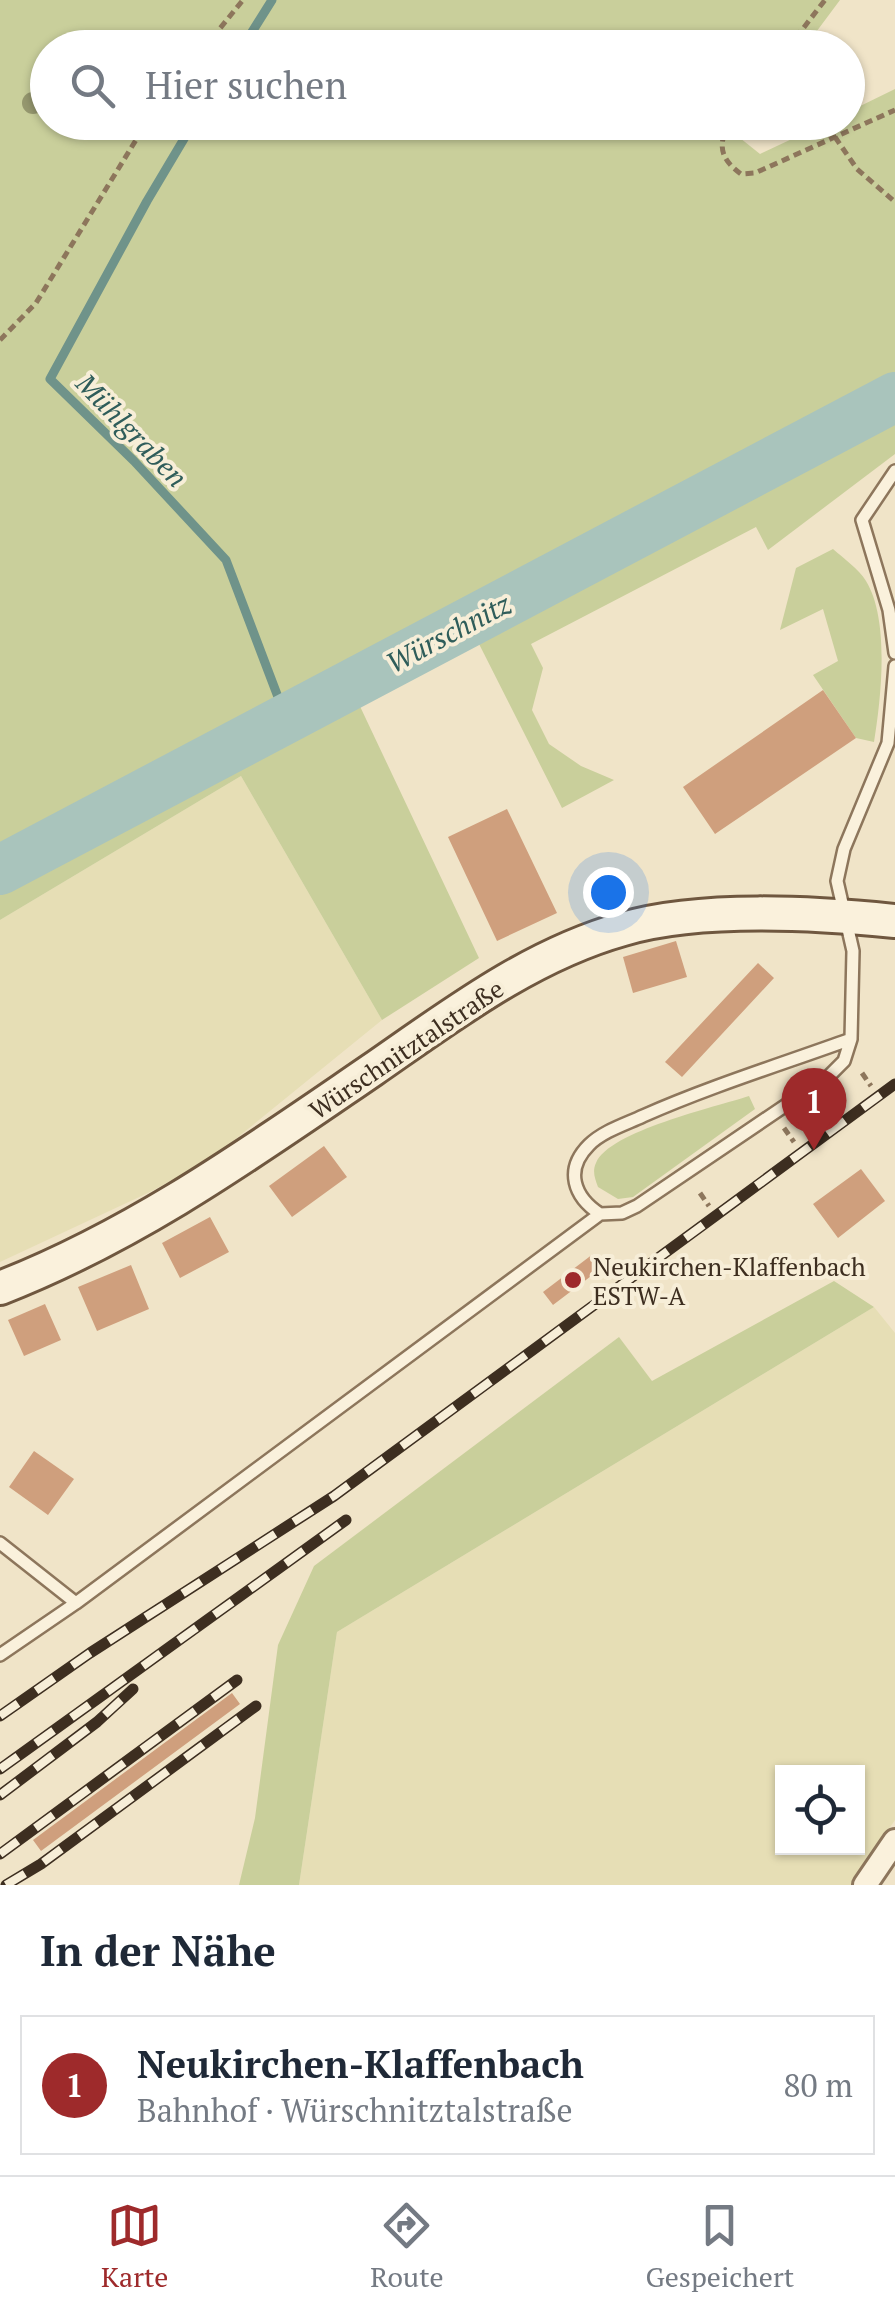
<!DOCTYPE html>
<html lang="de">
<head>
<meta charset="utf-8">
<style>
  body { margin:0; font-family:"PT Serif",serif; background:#f6f6f7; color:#1f2937 }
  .controls { position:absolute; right:30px; bottom:30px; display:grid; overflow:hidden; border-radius:0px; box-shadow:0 2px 8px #0004 }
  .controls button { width:90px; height:90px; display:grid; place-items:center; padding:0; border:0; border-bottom:2px solid #e0e1e3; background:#fff; color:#1f2937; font:50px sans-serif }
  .you { position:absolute; left:608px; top:892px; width:35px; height:35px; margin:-25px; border:8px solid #fff; border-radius:50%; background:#1a73e8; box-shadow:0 0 0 15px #1a73e833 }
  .badge { display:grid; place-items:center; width:65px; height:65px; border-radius:50%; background:#9e2a2b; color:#fff; font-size:32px; font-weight:700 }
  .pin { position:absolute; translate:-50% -82px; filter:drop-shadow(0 2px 5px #0008) }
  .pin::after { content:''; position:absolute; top:52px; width:35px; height:30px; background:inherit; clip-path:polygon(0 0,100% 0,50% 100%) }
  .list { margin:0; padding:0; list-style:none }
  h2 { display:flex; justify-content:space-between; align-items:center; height:130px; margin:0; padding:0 40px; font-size:42px }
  h2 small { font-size:32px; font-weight:400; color:#747a83 }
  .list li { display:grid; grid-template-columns:65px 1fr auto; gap:30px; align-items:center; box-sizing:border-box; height:140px; margin:0 20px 20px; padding:0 20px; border:2px solid #e0e1e3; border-radius:0px }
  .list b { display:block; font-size:38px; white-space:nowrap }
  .list p { margin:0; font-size:32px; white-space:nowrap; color:#747a83 }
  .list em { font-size:32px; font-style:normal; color:#747a83 }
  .icon { flex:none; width:55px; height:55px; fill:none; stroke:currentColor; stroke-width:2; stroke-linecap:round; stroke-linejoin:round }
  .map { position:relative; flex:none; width:895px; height:1885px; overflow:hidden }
  .search { position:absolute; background:#fff; box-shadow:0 2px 8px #0004; left:30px; right:30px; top:30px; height:110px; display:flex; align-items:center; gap:25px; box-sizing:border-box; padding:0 35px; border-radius:55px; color:#747a83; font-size:38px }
  .sheet { height:290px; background:#fff }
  nav { display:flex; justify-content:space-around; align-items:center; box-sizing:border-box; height:140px; border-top:2px solid #e0e1e3; background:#fff; font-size:28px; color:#747a83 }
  nav a { display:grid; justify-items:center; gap:5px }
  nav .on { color:#9e2a2b }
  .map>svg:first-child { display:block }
  .farmland { fill:#e6deb5; fill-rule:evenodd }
  .green { fill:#c9cf9b }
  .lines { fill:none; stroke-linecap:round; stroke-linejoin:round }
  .stream { stroke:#6f938a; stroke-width:9 }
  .river { stroke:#a9c4bc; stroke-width:50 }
  .building { fill:#cf9f7d }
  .lane-casing { stroke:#8d765c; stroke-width:16 }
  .street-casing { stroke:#8d765c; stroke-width:28 }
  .secondary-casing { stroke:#6f573f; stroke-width:38 }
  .path { stroke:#8d765c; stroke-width:5; stroke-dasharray:8 5; stroke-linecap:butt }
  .lane { stroke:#faf1dc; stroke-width:11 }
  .street { stroke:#faf1dc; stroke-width:22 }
  .secondary { stroke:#faf1dc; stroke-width:32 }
  .rail-casing { stroke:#3d2e20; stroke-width:11 }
  .rail { stroke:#f7eed8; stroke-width:8; stroke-dasharray:22; stroke-linecap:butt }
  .tree { fill:#96986f }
  .poi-dot { fill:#9e2a2b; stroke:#f7eed8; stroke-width:4 }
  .labels { text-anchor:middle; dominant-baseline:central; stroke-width:8; stroke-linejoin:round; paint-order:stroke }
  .street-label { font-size:25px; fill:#3d2e20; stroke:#f7eed8 }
  .poi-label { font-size:25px; fill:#3d2e20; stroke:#f7eed8; text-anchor:start }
  .water-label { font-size:28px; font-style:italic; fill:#2f5d5a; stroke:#f7eed8 }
</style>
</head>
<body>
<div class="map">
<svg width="895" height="1885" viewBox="0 0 895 1885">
  <rect width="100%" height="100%" fill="#f0e4c8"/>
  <!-- farmland -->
  <path class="farmland" d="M241 776 382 1020 211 1159 150 1192 0 1262V920Z
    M874 1307 895 1333V1820L851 1885H299L337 1632ZM782 1772H858V1848H782Z"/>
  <!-- green -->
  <path class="green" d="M0 0H840L805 47 48 48V122H751L740 138 760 154 826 123 848 122V112L895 89V454L768 550 756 527 531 644 543 668 532 710 549 744 581 766 614 780 562 808 475 636 357 700 479 958 382 1020 241 776 0 920Z
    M833 549C843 558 859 569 866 581 890 620 881 699 874 742L856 738 813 675 838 661 823 609 780 630 796 568Z
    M749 1096 755 1109 633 1197 618 1199 598 1187C595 1179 592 1171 596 1163 609 1131 716 1107 749 1096Z
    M834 1281 874 1307 337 1632 299 1885H239L255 1818 278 1645 314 1566 619 1337 652 1381Z"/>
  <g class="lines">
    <!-- stream -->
    <path class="stream" d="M242 48 272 0
      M194 122 147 201 50 379 134 461 226 560 286 718"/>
    <!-- river -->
    <path class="river" d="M0 870 895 397"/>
  </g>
  <!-- building -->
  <path class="building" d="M823 690 856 738 715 834 683 787Z
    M507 809 557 913 497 941 448 837Z
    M676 941 687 977 633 993 623 957Z
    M758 963 774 978 682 1077 665 1062Z
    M324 1146 347 1177 292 1217 269 1186Z
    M861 1169 885 1201 838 1238 813 1204Z
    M210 1217 229 1252 180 1278 162 1243Z
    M593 1254 603 1267 553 1305 543 1292Z
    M131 1265 149 1309 97 1331 78 1287Z
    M45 1304 61 1340 24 1356 8 1320Z
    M34 1451 74 1479 48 1515 9 1487Z
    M232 1693 240 1704 41 1851 33 1840Z"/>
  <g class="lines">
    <!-- lane casing -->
    <g class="lane-casing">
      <path id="lane" d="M895 471 862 520 889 610 895 653
        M600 1214C574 1197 564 1170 589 1145 603 1131 626 1124 643 1116 711 1086 782 1064 851 1039
        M0 1543 76 1603 600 1214 622 1213 637 1206 829 1076 844 1061 851 1039 853 951 837 881 844 849 888 743 895 666
        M0 1655 76 1603"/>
    </g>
    <!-- street casing -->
    <g class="street-casing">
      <path id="street" d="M865 1885 895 1841"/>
    </g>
    <!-- secondary casing -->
    <g class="secondary-casing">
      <path id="secondary" d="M0 1288C136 1235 252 1152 372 1070 450 1016 530 955 623 929 701 906 814 913 895 921"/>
    </g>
    <!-- path -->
    <path class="path" d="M204 48 243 0
      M788 48 825 0
      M730 122C717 144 720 159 741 174L755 173 895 110
      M835 137 857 169 895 202
      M0 340 36 303 147 122
      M862 1073 871 1086
      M784 1128 794 1142
      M700 1193 709 1206"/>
    <!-- lane -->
    <use href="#lane" class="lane"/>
    <!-- street -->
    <use href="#street" class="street"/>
    <!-- secondary -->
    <use href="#secondary" class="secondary"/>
    <!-- rail casing -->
    <g class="rail-casing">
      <path id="rail" d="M0 1716 90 1653 334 1496 895 1084
        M0 1769 346 1520
        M0 1795 97 1722 133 1689
        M0 1854 237 1680
        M6 1885 41 1864 256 1706"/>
    </g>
    <!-- rail -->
    <use href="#rail" class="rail"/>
  </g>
  <!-- trees -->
  <circle class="tree" cx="33" cy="103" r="11"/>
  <!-- markers -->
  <circle class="poi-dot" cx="573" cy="1280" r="10"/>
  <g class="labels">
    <!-- street labels -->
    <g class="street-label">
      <text transform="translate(406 1049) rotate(-34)">Würschnitztalstraße</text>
    </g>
    <!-- poi labels -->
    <g class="poi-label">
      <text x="593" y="1266">Neukirchen-Klaffenbach<tspan x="593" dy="29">ESTW-A</tspan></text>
    </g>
    <!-- water labels -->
    <g class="water-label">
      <text transform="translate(132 430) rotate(46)">Mühlgraben</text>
      <text transform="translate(448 633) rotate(-28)">Würschnitz</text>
    </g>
  </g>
</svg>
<div class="controls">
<button><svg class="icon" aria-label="locate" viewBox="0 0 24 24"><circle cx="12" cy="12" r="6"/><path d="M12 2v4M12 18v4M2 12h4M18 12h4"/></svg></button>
</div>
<div class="you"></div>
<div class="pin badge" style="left:814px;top:1150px">1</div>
<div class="search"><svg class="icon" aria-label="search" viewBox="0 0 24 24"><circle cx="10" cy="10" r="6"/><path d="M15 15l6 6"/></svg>Hier suchen</div>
</div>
<section class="sheet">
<h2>In der Nähe<small></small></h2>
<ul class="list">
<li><span class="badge">1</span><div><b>Neukirchen-Klaffenbach</b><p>Bahnhof · Würschnitztalstraße</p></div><em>80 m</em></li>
</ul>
</section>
<nav>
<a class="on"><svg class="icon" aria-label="map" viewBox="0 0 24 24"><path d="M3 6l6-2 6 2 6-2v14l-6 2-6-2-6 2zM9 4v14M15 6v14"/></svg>Karte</a>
<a><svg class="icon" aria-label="directions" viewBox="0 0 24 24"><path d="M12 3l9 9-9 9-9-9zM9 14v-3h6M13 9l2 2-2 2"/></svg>Route</a>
<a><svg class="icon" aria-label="saved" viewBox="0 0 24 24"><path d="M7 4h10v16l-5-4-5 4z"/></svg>Gespeichert</a>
</nav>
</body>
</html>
